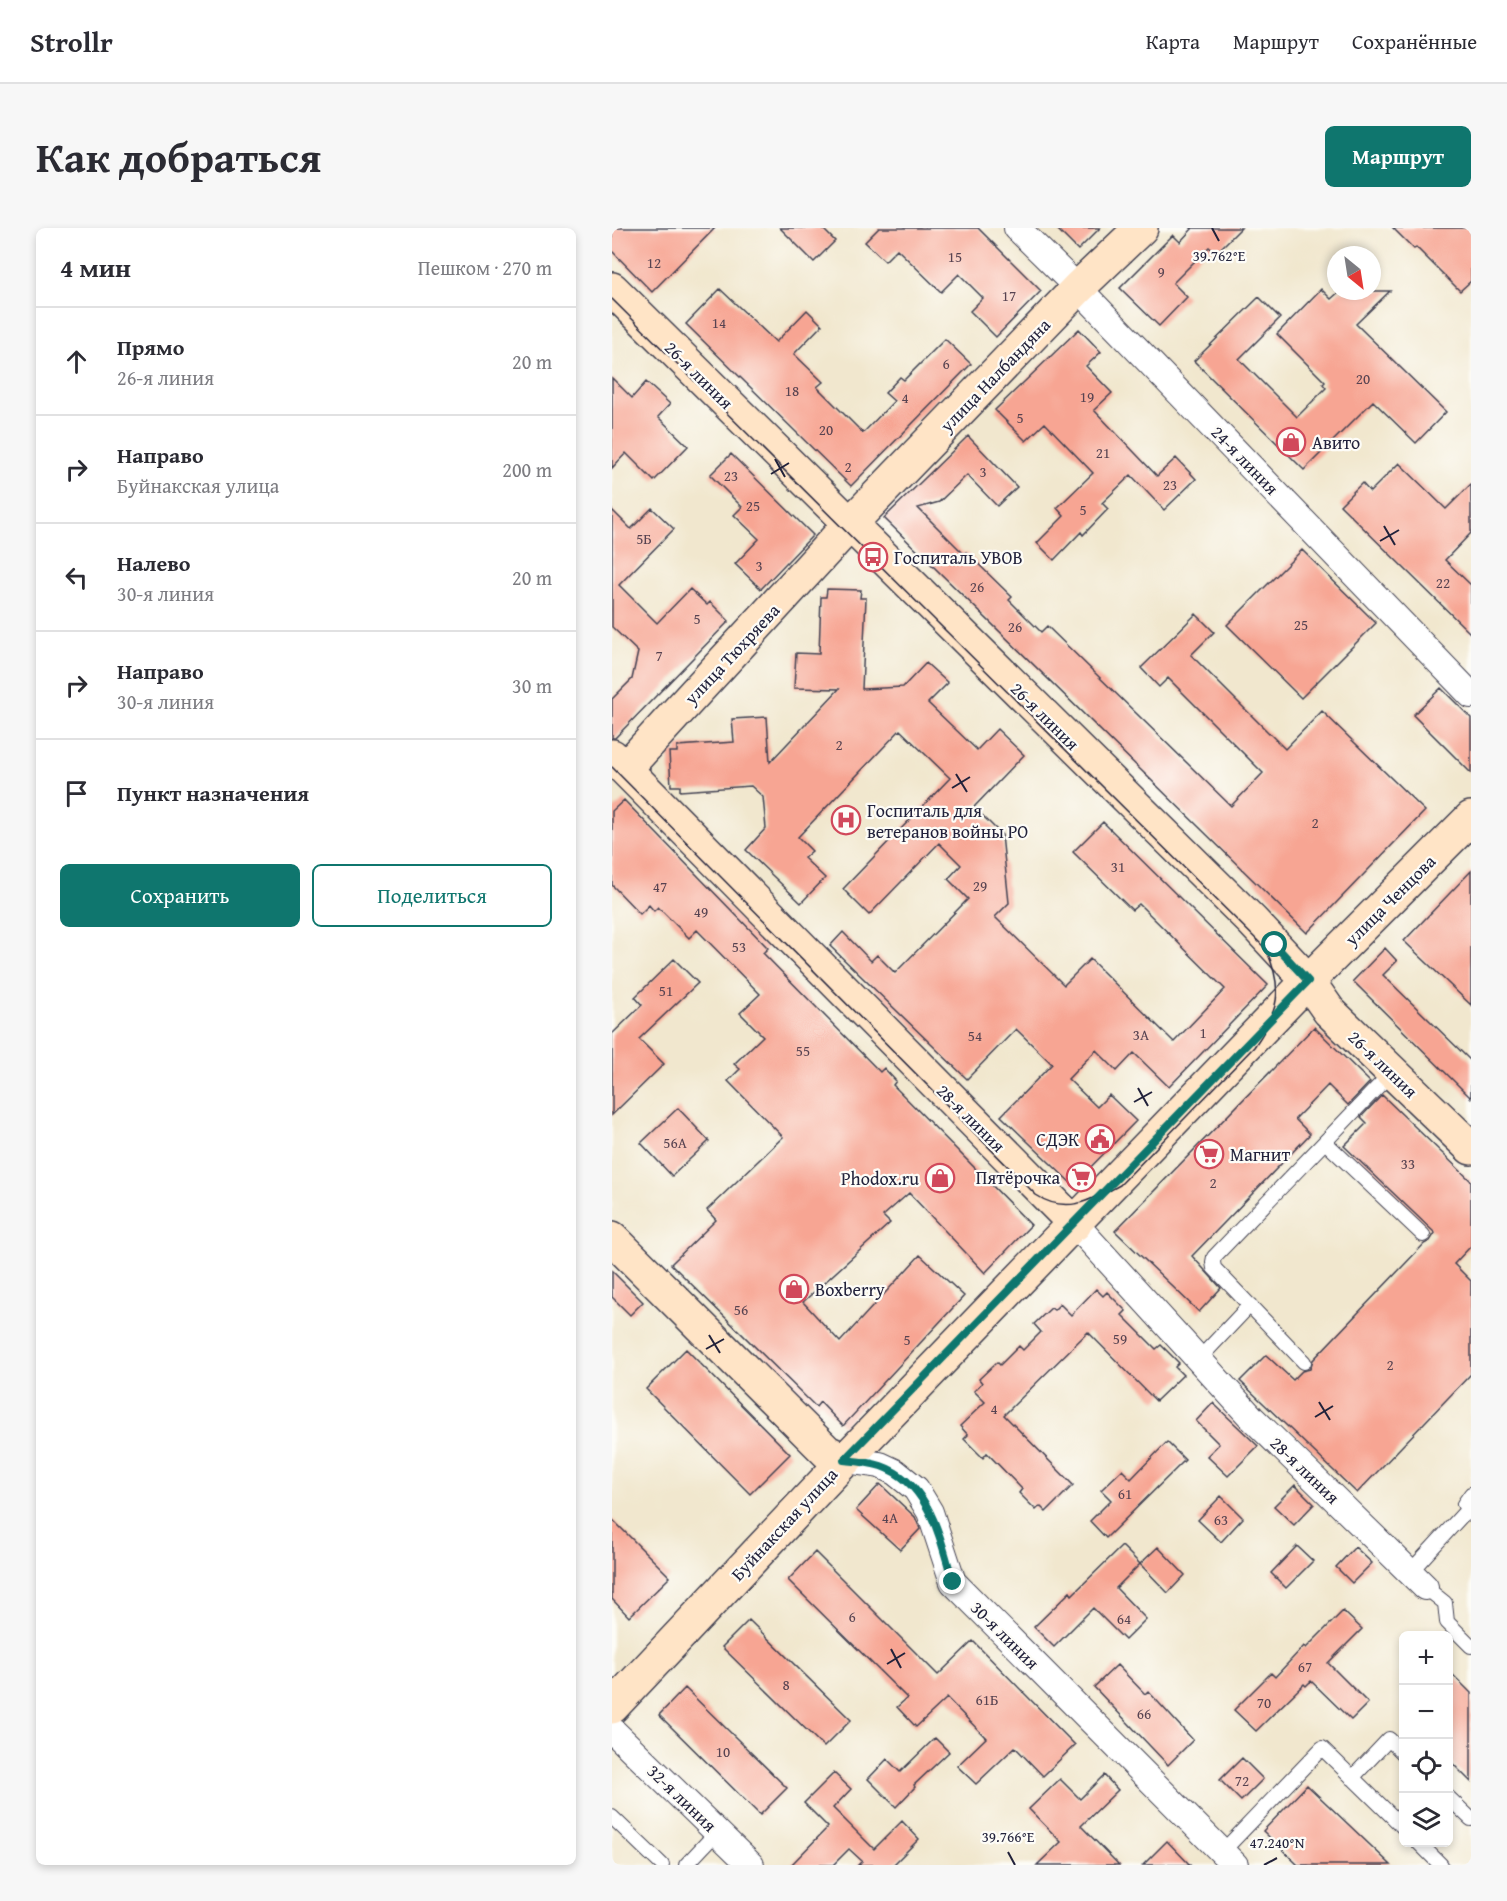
<!DOCTYPE html>
<html lang="ru">
<head>
<meta charset="utf-8">
<style>
  body { margin:0; font-family:"Gentium Book Plus",serif; background:#f7f7f7; color:#2b2b33 }
  .controls { position:absolute; right:18px; bottom:18px; display:grid; overflow:hidden; border-radius:9px; box-shadow:0 3px 9px #0003 }
  .controls button { width:54px; height:54px; display:grid; place-items:center; padding:0; border:0; border-bottom:2px solid #e1e1e2; background:#fff; color:#2b2b33; font:30px sans-serif }
  .compass { position:absolute; left:715px; top:18px; width:54px; height:54px; border-radius:50%; background:#fff; box-shadow:0 3px 9px #0003; rotate:150deg }
  .stop { position:absolute; width:18px; height:18px; margin:-14px; border:4px solid #0f766e; border-radius:50%; background:#fff }
  .stop.end { background:#0f766e; border-color:#fff; box-shadow:0 2px 6px #0008 }
  .list { margin:0; padding:0; list-style:none }
  h2 { display:flex; justify-content:space-between; align-items:center; height:78px; margin:0; padding:0 24px; font-size:26px }
  h2 small { font-size:20px; font-weight:400; color:#7c7c81 }
  .list li { display:grid; grid-template-columns:39px 1fr auto; gap:18px; align-items:center; box-sizing:border-box; height:108px; padding:0 24px; border-top:2px solid #e1e1e2 }
  .list b { display:block; font-size:22px; white-space:nowrap }
  .list p { margin:0; font-size:20px; white-space:nowrap; color:#7c7c81 }
  .list em { font-size:20px; font-style:normal; color:#7c7c81 }
  .actions { display:flex; gap:12px; padding:18px 24px }
  .actions a { flex:1; padding:14px 0; border:2px solid #0f766e; border-radius:9px; text-align:center; font-size:21px; color:#0f766e }
  .actions .main { background:#0f766e; color:#fff }
  .icon { flex:none; width:33px; height:33px; fill:none; stroke:currentColor; stroke-width:2; stroke-linecap:round; stroke-linejoin:round }
  .map { position:relative; flex:none; width:859px; height:1637px; overflow:hidden; border-radius:9px }
  header { display:flex; align-items:center; gap:36px; box-sizing:border-box; height:84px; padding:0 30px; background:#fff; border-bottom:2px solid #e1e1e2 }
  header strong { font-size:28px }
  nav { display:flex; gap:33px; margin-inline-start:auto; font-size:21px }
  .intro { display:flex; align-items:center; justify-content:space-between; box-sizing:border-box; height:144px; padding:0 36px }
  h1 { margin:0; font-size:42px }
  .button { padding:15px 27px; border-radius:9px; background:#0f766e; color:#fff; font-size:21px; font-weight:700 }
  main { display:flex; gap:36px; padding:0 36px }
  aside { flex:1; background:#fff; border-radius:9px; box-shadow:0 3px 9px #0003 }
  .map>svg:first-child { display:block }
  .building { fill:#f7a593 }
  .lines { fill:none; stroke-linecap:round; stroke-linejoin:round }
  .lane-casing { stroke:#414051; stroke-width:16 }
  .street-casing { stroke:#414051; stroke-width:28 }
  .secondary-casing { stroke:#414051; stroke-width:36 }
  .lane { stroke:#fff; stroke-width:14 }
  .street { stroke:#fff; stroke-width:26 }
  .secondary { stroke:#ffe4c6; stroke-width:33 }
  .tram { stroke:#22223b; stroke-width:1.5 }
  .route { stroke:#0f766e; stroke-width:8 }
  .ticks { fill:none; stroke:#22223b; stroke-width:2 }
  .labels { text-anchor:middle; dominant-baseline:central; stroke-width:4.5; stroke-linejoin:round; paint-order:stroke }
  .number-label { font-size:15px; fill:#574351 }
  .street-label { font-size:18px; fill:#22223b; stroke:#fdfcf7 }
  .poi-label { font-size:18px; fill:#22223b; stroke:#fdfcf7; text-anchor:start }
  .ticks-label { font-size:15px; text-anchor:middle; fill:#22223b; stroke:#fdfcf7; stroke-width:4.5; stroke-linejoin:round; paint-order:stroke }
</style>
</head>
<body>
<header>
<strong>Strollr</strong>
<nav><a>Карта</a><a>Маршрут</a><a>Сохранённые</a></nav>
</header>
<div class="intro"><h1>Как добраться</h1><a class="button">Маршрут</a></div>
<main>
<aside>
<h2>4 мин<small>Пешком · 270 m</small></h2>
<ul class="list">
<li><svg class="icon" aria-label="ahead" viewBox="0 0 24 24"><path d="M12 20V5M6 11l6-6 6 6"/></svg><div><b>Прямо</b><p>26-я линия</p></div><em>20 m</em></li>
<li><svg class="icon" aria-label="right" viewBox="0 0 24 24"><path d="M7 20v-9h11M14 6l5 5-5 5"/></svg><div><b>Направо</b><p>Буйнакская улица</p></div><em>200 m</em></li>
<li><svg class="icon" aria-label="left" viewBox="0 0 24 24"><path d="M17 20v-9H6M10 6l-5 5 5 5"/></svg><div><b>Налево</b><p>30-я линия</p></div><em>20 m</em></li>
<li><svg class="icon" aria-label="right" viewBox="0 0 24 24"><path d="M7 20v-9h11M14 6l5 5-5 5"/></svg><div><b>Направо</b><p>30-я линия</p></div><em>30 m</em></li>
<li><svg class="icon" aria-label="arrive" viewBox="0 0 24 24"><path d="M6 21V4h12l-3 4 3 4H6"/></svg><div><b>Пункт назначения</b></div></li>
</ul>
<div class="actions"><a class="main">Сохранить</a><a>Поделиться</a></div>
</aside>
<div class="map">
<svg width="859" height="1637" viewBox="0 0 859 1637">
  <rect width="100%" height="100%" fill="#fdfcf7"/>
  <filter id="ink" filterUnits="userSpaceOnUse"><feTurbulence type="fractalNoise" baseFrequency=".0167" numOctaves="2"/><feDisplacementMap in="SourceGraphic" scale="12" xChannelSelector="R" yChannelSelector="G"/><feConvolveMatrix kernelMatrix="1 2 1 2 8 2 1 2 1" color-interpolation-filters="sRGB"/></filter>
  <filter id="wash" filterUnits="userSpaceOnUse"><feTurbulence type="fractalNoise" baseFrequency=".008" numOctaves="4" result="noise"/><feDisplacementMap in="SourceGraphic" scale="24" xChannelSelector="R" yChannelSelector="G"/><feGaussianBlur stdDeviation="1.35" result="paint"/><feColorMatrix in="noise" values="0 0 0 0 0 0 0 0 0 0 0 0 0 0 0 0 0 1.4 0 .05"/><feComposite in="paint" operator="in"/></filter>
  <g filter="url(#wash)">
    <rect width="100%" height="100%" fill="#f1e7ce"/>
    <g id="blocks">
      <!-- building -->
      <path class="building" d="M0 0H103L40 64 0 23Z
        M168 0H210L223 13 202 34Z
        M267 0H366L429 63 384 109 358 83 371 70 347 46 329 64 285 21 273 33 253 14Z
        M444 0H488L466 22Z
        M579 0H629L604 25 597 19 561 55 575 69 547 98 508 60 561 7 568 14 580 1Z
        M781 0H859V53L848 63 804 19 802 21Z
        M108 61 164 114 195 82 210 97 182 126 211 154 205 159 251 205 282 173 273 165 288 149 292 152 333 111 359 136 239 258 74 96Z
        M709 61 719 71 728 63H778L744 96 834 184 804 215 761 173 692 242 582 133 647 69 668 90 627 131 685 189 714 160 711 156 713 154 665 106Z
        M467 101 489 124 474 138 500 165 482 182 545 248 564 230 584 251 552 282 519 247 490 275 496 281 471 307 469 304 442 332 425 315 452 288 445 280 481 245 433 195 414 213 383 182Z
        M0 150 20 170 34 154 58 176 46 189 76 218 42 253 14 225 0 240Z
        M356 208 405 259 385 278 355 247 327 274 306 280 352 326 354 324 400 369 397 372 429 404 435 398 619 578 651 545 556 450 547 459 529 440 584 386 602 404 579 427 673 521 710 483 813 583 695 705 272 290Z
        M119 226 201 307 149 361 123 336 147 311 122 287 130 279 98 247Z
        M787 235 834 281 859 256V305L833 332 859 357V406L728 277 750 255 758 264Z
        M40 280 62 301 7 357 45 395 78 361 95 377 98 374 117 393 3 510H0V471L20 451 26 424 0 399V282L19 301Z
        M690 322 764 395 689 470 615 397Z
        M215 361 249 362 248 370H254L250 461 291 459 314 435 336 455 316 475 365 522 385 501 412 527 362 579 390 607 397 675 383 689 452 757 478 731 562 814 613 761 527 676 520 682 461 624 491 594 656 757 557 859 522 825 505 843 484 822 456 851 485 879 497 867 524 893 461 957 389 888 440 836 404 801 355 851 218 718 231 704 259 733 265 727 283 745 356 671 336 651 349 637 327 615 257 687 231 661 338 550 288 502 186 609 200 623 192 630 213 650 189 675 134 622 154 600 151 569 139 558 68 563V558H59L57 524H65V518L122 514 120 491 155 489 158 534 227 461 182 460 184 425 207 426 209 369H214Z
        M829 460 859 490V545L801 487Z
        M12 572 156 720 151 725 268 844 272 840 284 853 281 857 419 997 373 1045 297 965 271 988 278 995 191 1074 228 1114 308 1027 352 1068 231 1198 208 1174 204 1179 59 1036 104 992 95 982 171 909 116 853 128 841 122 836 151 808 128 785 148 766 85 702 77 710 46 679 42 683 37 677 28 686 0 657V583Z
        M859 643V777L792 713Z
        M773 720 785 733 771 747 859 833V870L741 753Z
        M62 731 86 755 27 811 52 836 0 887V806L30 777 23 769Z
        M702 799 758 854 736 877 716 857 683 891 698 906 580 1028 609 1060 587 1084 503 1003Z
        M770 867 859 953V1018L842 1036 859 1053V1146L745 1265 628 1153 654 1127 681 1152 690 1143 698 1141 701 1132 812 1016 818 1013 823 1005 732 918 755 895 749 889Z
        M66 880 97 913 60 948 29 915Z
        M0 1043 31 1074 18 1087 0 1069Z
        M484 1061 491 1068 495 1064 514 1083 510 1087 544 1121 549 1117 567 1135 563 1139 571 1147 544 1173 476 1104 392 1187 461 1257 434 1284 428 1278 424 1282 407 1265 410 1261 375 1225 371 1230 352 1211 356 1207 348 1198 373 1174 362 1163 370 1155 367 1151 385 1134 388 1137 407 1118 411 1122 429 1104 422 1096 439 1080 442 1082 448 1076 459 1087Z
        M74 1121 178 1226 138 1266 34 1161Z
        M601 1175 646 1218 616 1248 595 1228 607 1216 584 1193Z
        M555 1214 573 1232 494 1310 478 1293 499 1272 489 1262 510 1242 519 1251Z
        M268 1256 303 1289 308 1301 288 1322 244 1282Z
        M683 1257 702 1276 682 1297 662 1278Z
        M609 1268 631 1290 609 1314 586 1292Z
        M0 1291 58 1349 17 1389 0 1371Z
        M510 1318 528 1336 504 1360 534 1391 513 1412 481 1380 442 1419 422 1399 458 1364 460 1367Z
        M685 1318 701 1333 674 1360 659 1345Z
        M546 1319 573 1347 556 1365 528 1336Z
        M743 1319 760 1335 740 1355 724 1339Z
        M203 1324 326 1447 361 1413 463 1517 431 1548 403 1519 364 1556 345 1538 374 1510 335 1470 304 1499 285 1479 295 1470 176 1352Z
        M731 1383 750 1401 716 1435 756 1475 739 1492 699 1453 694 1458 692 1456 644 1503 622 1482 659 1445 663 1449 692 1418 694 1420Z
        M137 1392 239 1492 212 1519 110 1419Z
        M505 1437 533 1466 536 1463 581 1512 556 1537 482 1459Z
        M837 1443 859 1465V1554L837 1532Z
        M73 1460 175 1560 148 1587 47 1487Z
        M323 1510 337 1524 302 1557 303 1559 284 1579 256 1551 275 1531 288 1544Z
        M630 1530 651 1551 629 1573 608 1552Z
        M222 1545 239 1561 221 1580 262 1621 290 1593 307 1611 281 1637H246L250 1633 237 1621 221 1637H179L216 1599 192 1575Z
        M492 1547 506 1562 469 1598 507 1637H425L449 1614 417 1581 448 1551 468 1571Z
        M695 1557 779 1637H686L651 1603Z
        M555 1613 578 1637H531Z"/>
    </g>
  </g>
  <g filter="url(#ink)">
    <use href="#blocks" fill-opacity="0" stroke="#414051" stroke-width="1.5"/>
    <g class="lines">
      <!-- lane casing -->
      <g class="lane-casing">
        <path id="lane" d="M713 914 811 1007
          M586 1132 638 1077
          M692 1134 602 1040 601 1034 602 1029 780 844
          M859 1266 852 1276 859 1286
          M798 1344 855 1282
          M813 1359 833 1375 835 1394 859 1418
          M740 1550 777 1511 792 1526
          M836 1569 859 1591
          M0 1589 50 1637
          M806 1614 829 1637
          M610 1624 710 1520 792 1600
          M74 1637 105 1604"/>
      </g>
      <!-- street casing -->
      <g class="street-casing">
        <path id="street" d="M405 0 466 60 859 467
          M463 996 640 1190 813 1359
          M233 1232 268 1237 283 1244 304 1261 318 1284 341 1354 623 1637
          M0 1502 139 1637"/>
      </g>
      <!-- secondary casing -->
      <g class="secondary-casing">
        <path id="secondary" d="M0 61 640 693 696 753 717 783 859 920
          M0 528 463 996
          M13 541 238 296 466 60 529 0
          M0 1010 215 1224 233 1232
          M0 1479 233 1232 696 753 859 590"/>
      </g>
      <!-- lane -->
      <use href="#lane" class="lane"/>
      <!-- street -->
      <use href="#street" class="street"/>
      <!-- secondary -->
      <use href="#secondary" class="secondary"/>
      <!-- tram -->
      <path class="tram" d="M0 71 654 721C672 762 667 783 642 819L508 957C480 972 454 987 424 967L0 539"/>
    </g>
  </g>
  <g class="lines" filter="url(#ink)">
    <!-- route -->
    <path class="route" d="M341 1354C328 1310 318 1255 269 1238 258 1234 244 1233 232 1232L696 753 663 717"/>
  </g>
  <!-- ticks -->
  <path class="ticks" d="M600 0 607 13M163 231 173 249M159 246 177 235M772 298 783 317M768 313 787 302M344 546 355 564M340 560 358 549M526 860 536 878M522 874 540 864M97 1107 108 1125M94 1121 112 1111M707 1174 718 1192M703 1189 721 1178M279 1421 289 1440M275 1436 293 1425M396 1624 403 1637M652 1637 665 1630"/>
  <!-- icons -->
  <defs>
    <g id="shop-ring" transform="scale(1.5)"><circle r="9.5" fill="#fdfcf7" stroke="#d1495b" stroke-width="1.5"/><path d="M-5-2.5h2.3a2.7 3.5 0 0 1 5.4 0H5L5.5 6h-11ZM-1.5-2.5h3a1.5 2.3 0 0 0-3 0Z" fill="#d1495b"/></g>
    <g id="bus-ring" transform="scale(1.5)"><circle r="9.5" fill="#fdfcf7" stroke="#d1495b" stroke-width="1.5"/><path d="M-5-6H5V4H4V6H2V4H-2V6H-4V4H-5ZM-3.5-4V0h7V-4ZM-3.5 1.2v1.5H-2V1.2ZM2 1.2v1.5H3.5V1.2Z" fill="#d1495b"/></g>
    <g id="hospital-ring" transform="scale(1.5)"><circle r="9.5" fill="#fdfcf7" stroke="#d1495b" stroke-width="1.5"/><path d="M-5-5h3v3.5h4V-5h3V5h-3V1.5h-4V5h-3Z" fill="#d1495b"/></g>
    <g id="civic-ring" transform="scale(1.5)"><circle r="9.5" fill="#fdfcf7" stroke="#d1495b" stroke-width="1.5"/><path d="M-.6-6.5H3V-4.5H.6V-3L4-1V1h2V6H-6V1h2V-1L-.6-3ZM-1.2 2.5V6h2.4V2.5Z" fill="#d1495b"/></g>
    <g id="supermarket-ring" transform="scale(1.5)"><circle r="9.5" fill="#fdfcf7" stroke="#d1495b" stroke-width="1.5"/><path d="M-6-5.5h2.5l.6 2H6L4.5 2H-2.5L-4.4-4H-6ZM-1.5 3.2a1.3 1.3 0 1 0 .1 0ZM3 3.2a1.3 1.3 0 1 0 .1 0Z" fill="#d1495b"/></g>
  </defs>
  <g fill-rule="evenodd">
    <use href="#shop-ring" x="679" y="214"/>
    <use href="#bus-ring" x="261" y="329"/>
    <use href="#hospital-ring" x="234" y="592"/>
    <use href="#civic-ring" x="488" y="911"/>
    <use href="#supermarket-ring" x="597" y="926"/>
    <use href="#supermarket-ring" x="469" y="949"/>
    <use href="#shop-ring" x="328" y="950"/>
    <use href="#shop-ring" x="182" y="1061"/>
  </g>
  <g class="labels">
    <!-- number labels -->
    <g class="number-label">
      <text x="343" y="28">15</text>
      <text x="42" y="34">12</text>
      <text x="549" y="43">9</text>
      <text x="397" y="67">17</text>
      <text x="107" y="94">14</text>
      <text x="334" y="135">6</text>
      <text x="751" y="150">20</text>
      <text x="180" y="162">18</text>
      <text x="475" y="168">19</text>
      <text x="293" y="169">4</text>
      <text x="408" y="189">5</text>
      <text x="214" y="201">20</text>
      <text x="491" y="224">21</text>
      <text x="236" y="238">2</text>
      <text x="371" y="243">3</text>
      <text x="119" y="247">23</text>
      <text x="558" y="256">23</text>
      <text x="141" y="277">25</text>
      <text x="471" y="281">5</text>
      <text x="32" y="310">5Б</text>
      <text x="147" y="337">3</text>
      <text x="831" y="354">22</text>
      <text x="365" y="358">26</text>
      <text x="85" y="390">5</text>
      <text x="689" y="396">25</text>
      <text x="403" y="398">26</text>
      <text x="47" y="427">7</text>
      <text x="227" y="516">2</text>
      <text x="703" y="594">2</text>
      <text x="506" y="638">31</text>
      <text x="368" y="657">29</text>
      <text x="48" y="658">47</text>
      <text x="89" y="683">49</text>
      <text x="127" y="718">53</text>
      <text x="54" y="762">51</text>
      <text x="591" y="804">1</text>
      <text x="529" y="806">3А</text>
      <text x="363" y="807">54</text>
      <text x="191" y="822">55</text>
      <text x="63" y="914">56А</text>
      <text x="796" y="935">33</text>
      <text x="601" y="954">2</text>
      <text x="129" y="1081">56</text>
      <text x="508" y="1110">59</text>
      <text x="295" y="1111">5</text>
      <text x="778" y="1136">2</text>
      <text x="382" y="1180">4</text>
      <text x="513" y="1265">61</text>
      <text x="278" y="1289">4А</text>
      <text x="609" y="1291">63</text>
      <text x="240" y="1388">6</text>
      <text x="512" y="1390">64</text>
      <text x="693" y="1438">67</text>
      <text x="174" y="1456">8</text>
      <text x="375" y="1471">61Б</text>
      <text x="652" y="1474">70</text>
      <text x="532" y="1485">66</text>
      <text x="111" y="1523">10</text>
      <text x="630" y="1552">72</text>
    </g>
    <!-- street labels -->
    <g class="street-label">
      <text transform="translate(87 147) rotate(45)">26-я линия</text>
      <text transform="translate(383 147) rotate(-46)">улица Налбандяна</text>
      <text transform="translate(633 232) rotate(46)">24-я линия</text>
      <text transform="translate(120 426) rotate(-47)">улица Тюхряева</text>
      <text transform="translate(433 488) rotate(45)">26-я линия</text>
      <text transform="translate(778 672) rotate(-45)">улица Ченцова</text>
      <text transform="translate(771 836) rotate(44)">26-я линия</text>
      <text transform="translate(359 890) rotate(45)">28-я линия</text>
      <text transform="translate(693 1242) rotate(44)">28-я линия</text>
      <text transform="translate(172 1296) rotate(-47)">Буйнакская улица</text>
      <text transform="translate(393 1407) rotate(45)">30-я линия</text>
      <text transform="translate(70 1570) rotate(44)">32-я линия</text>
    </g>
    <!-- poi labels -->
    <g class="poi-label">
      <text x="700" y="214">Авито</text>
      <text x="282" y="329">Госпиталь УВОВ</text>
      <text x="255" y="582">Госпиталь для<tspan x="255" dy="21">ветеранов войны РО</tspan></text>
      <text x="467" y="911" text-anchor="end">СДЭК</text>
      <text x="618" y="926">Магнит</text>
      <text x="448" y="949" text-anchor="end">Пятёрочка</text>
      <text x="307" y="950" text-anchor="end">Phodox.ru</text>
      <text x="203" y="1061">Boxberry</text>
    </g>
  </g>
  <g class="ticks-label">
    <text x="607" y="33">39.762°E</text>
    <text x="396" y="1614">39.766°E</text>
    <text x="665" y="1620">47.240°N</text>
  </g>
</svg>
<div class="controls">
<button>+</button>
<button>−</button>
<button><svg class="icon" aria-label="locate" viewBox="0 0 24 24"><circle cx="12" cy="12" r="6"/><path d="M12 2v4M12 18v4M2 12h4M18 12h4"/></svg></button>
<button><svg class="icon" aria-label="layers" viewBox="0 0 24 24"><path d="M12 4l9 5-9 5-9-5zM3 14l9 5 9-5"/></svg></button>
</div>
<svg class="compass" viewBox="-18 -18 36 36"><path d="M0-13l5 13h-10z" fill="#e53935"/><path d="M0 13l5-13h-10z" fill="#7c7c81"/></svg>
<div class="stop" style="left:663px;top:717px"></div>
<div class="stop end" style="left:341px;top:1354px"></div>
</div>
</main>
</body>
</html>
